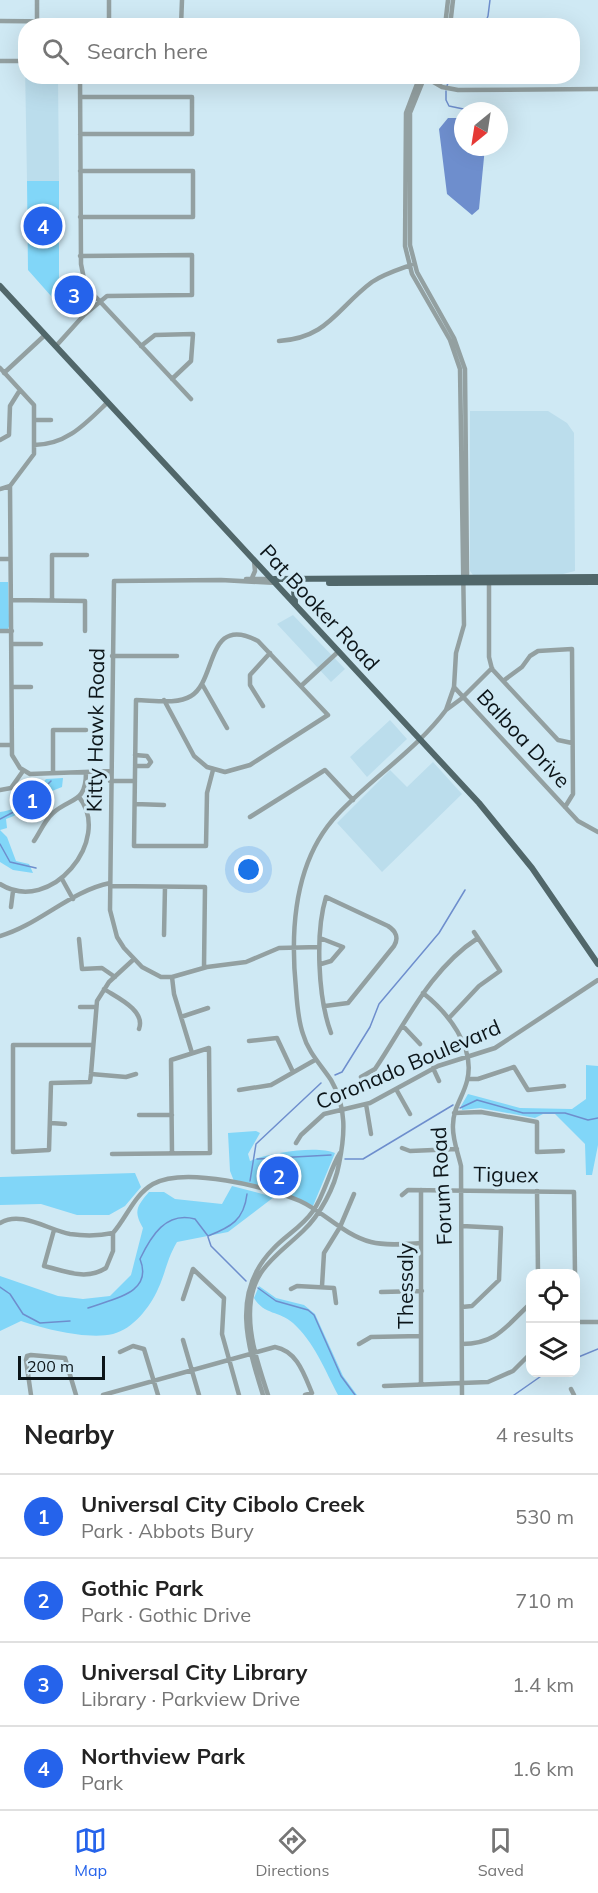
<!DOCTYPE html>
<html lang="en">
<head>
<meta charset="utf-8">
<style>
  body { margin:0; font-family:Mulish,sans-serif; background:#f2f2f2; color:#222 }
  .controls { position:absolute; right:18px; bottom:18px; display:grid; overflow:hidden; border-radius:12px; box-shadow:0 6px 24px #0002 }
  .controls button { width:54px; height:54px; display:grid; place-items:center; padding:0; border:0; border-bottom:2px solid #e0e0e0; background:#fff; color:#222; font:30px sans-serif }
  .compass { position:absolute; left:454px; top:102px; width:54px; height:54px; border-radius:50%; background:#fff; box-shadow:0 6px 24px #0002; rotate:210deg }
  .scale { position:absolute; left:18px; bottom:15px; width:87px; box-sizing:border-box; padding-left:6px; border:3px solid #0c1519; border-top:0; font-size:16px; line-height:21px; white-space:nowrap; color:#0c1519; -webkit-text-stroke:4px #cfe9f4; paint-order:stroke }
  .you { position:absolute; left:249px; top:870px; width:21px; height:21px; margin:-15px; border:4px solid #fff; border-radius:50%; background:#1a73e8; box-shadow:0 0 0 9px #1a73e833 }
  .badge { display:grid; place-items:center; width:39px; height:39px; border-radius:50%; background:#2563eb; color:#fff; font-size:20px; font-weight:700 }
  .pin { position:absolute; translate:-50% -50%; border:3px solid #fff; box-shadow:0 2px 6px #0006 }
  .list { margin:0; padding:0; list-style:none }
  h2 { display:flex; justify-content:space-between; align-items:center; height:78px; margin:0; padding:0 24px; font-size:26px }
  h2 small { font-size:20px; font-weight:400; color:#767676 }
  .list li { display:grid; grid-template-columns:39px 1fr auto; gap:18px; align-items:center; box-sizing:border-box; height:84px; padding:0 24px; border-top:2px solid #e0e0e0 }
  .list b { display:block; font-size:22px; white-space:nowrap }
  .list p { margin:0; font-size:20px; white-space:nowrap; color:#767676 }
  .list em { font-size:20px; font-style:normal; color:#767676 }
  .icon { flex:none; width:33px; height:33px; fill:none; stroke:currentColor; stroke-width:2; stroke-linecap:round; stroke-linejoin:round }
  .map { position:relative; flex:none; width:598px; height:1395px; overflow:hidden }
  .search { position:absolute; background:#fff; box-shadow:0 6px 24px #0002; left:18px; right:18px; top:18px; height:66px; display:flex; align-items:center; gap:15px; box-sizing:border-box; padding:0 21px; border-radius:24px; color:#767676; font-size:22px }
  .sheet { height:414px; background:#fff }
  nav { display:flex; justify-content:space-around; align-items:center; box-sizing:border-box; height:84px; border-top:2px solid #e0e0e0; background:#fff; font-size:16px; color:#767676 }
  nav a { display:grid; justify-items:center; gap:3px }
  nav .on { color:#2563eb }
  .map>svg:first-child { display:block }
  .built { fill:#bbddec }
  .green { fill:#81d6f8 }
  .water { fill:#6e8ecd }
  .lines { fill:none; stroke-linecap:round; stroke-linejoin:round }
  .stream { stroke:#6e8ecd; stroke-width:1.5 }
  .minor { stroke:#93a0a1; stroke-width:4.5 }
  .major { stroke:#51676a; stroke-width:6 }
  .labels { text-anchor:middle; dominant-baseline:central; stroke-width:6; stroke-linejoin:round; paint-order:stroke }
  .street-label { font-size:21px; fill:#0c1519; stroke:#cfe9f4 }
</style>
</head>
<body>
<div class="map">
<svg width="598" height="1395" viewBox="0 0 598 1395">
  <rect width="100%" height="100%" fill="#cfe9f4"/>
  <!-- built -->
  <path class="built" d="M25 64 26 76 58 77 59 181H27Z
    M470 411H548L567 423 574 433 575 571 563 574 473 575 470 571Z
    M293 615 345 669 331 682 277 624Z
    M390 720 407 739 367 777 350 757Z
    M433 762 462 794 382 872 337 823 390 770 407 787Z"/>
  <!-- green -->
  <path class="green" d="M27 181H59V287L81 279 95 301 79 316 69 307 59 305 28 270Z
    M0 582H8L9 618 12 619 8 629H0Z
    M63 778 62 787C41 794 28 812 6 819L7 828 0 830 7 837 16 861 29 864 33 873 13 870 0 862V812C18 811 35 792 46 779Z
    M586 1065 598 1066V1145L592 1175H586L585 1144 555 1114H543L535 1118 480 1108 462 1110 461 1106 468 1094 520 1108 572 1109 586 1099Z
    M256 1131 260 1133 248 1154 250 1161C268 1153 317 1145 335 1153L313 1206 234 1181 230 1171 228 1133Z
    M135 1173 141 1187 125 1206 109 1215H77L41 1204 0 1205V1177Z
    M232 1186 274 1197 228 1232 177 1242C166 1261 166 1272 158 1289 150 1307 133 1329 113 1334 88 1340 45 1329 21 1321L0 1331V1276L58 1296 83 1299 110 1296 131 1275 143 1228C133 1211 137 1206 149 1192H164L175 1199 222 1204Z
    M259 1286 276 1298 304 1305 315 1314 343 1376 357 1395H338C325 1370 314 1342 293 1323 280 1311 264 1315 254 1298Z"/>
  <!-- water -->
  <path class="water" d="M448 118H463V147H485L479 209 472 215 447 194 439 129Z"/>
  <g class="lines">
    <!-- stream -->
    <path class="stream" d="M484 26 488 16 490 0
      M447 86 450 76
      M446 91V100L449 106 473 111
      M0 819 27 805 51 781
      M0 844 10 862 36 868
      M335 1075 342 1072 370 1027 379 1004 439 933 465 890
      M460 1108 477 1100 523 1113H565L588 1120 598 1118
      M257 1159 331 1155
      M345 1159H363L453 1105
      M250 1181 256 1144 321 1083
      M208 1237 211 1246 246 1281
      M0 1287 10 1294 23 1314 40 1323 70 1321
      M258 1288 276 1301 308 1310 314 1315 341 1376 355 1395
      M88 1308C111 1299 154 1294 140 1259 151 1236 166 1211 195 1219L208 1236C231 1227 244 1220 247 1194
      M576 1358 598 1349
      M514 1395 547 1372"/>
    <!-- minor -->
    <path class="minor" d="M0 21 212 23
      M37 26V0
      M109 26V0
      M181 26 182 0
      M445 26 448 0
      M450 26 453 0
      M0 61H26
      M80 76 81 264 84 279 92 293 191 399
      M423 76 442 87 458 90 598 89
      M425 76 410 113V245L417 272 454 338 465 369 467 574 465 578
      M80 97H192V134H80
      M80 217H193V171H80
      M279 341C328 338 337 308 372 282 384 274 397 270 411 265
      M56 346 84 315 107 296 192 295V255L80 256
      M141 346 155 335 193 334 191 361 172 379
      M0 368 34 405V454L10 486 12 755 20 768 30 774 111 771
      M4 373 45 335
      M34 420H51
      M0 440 9 435 10 406 20 390
      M34 445C67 445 86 423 108 402
      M0 489 10 486
      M0 559H10
      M252 578 255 571 254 561
      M246 579H271
      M489 580V657L492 669 558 740 572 743
      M277 583 221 580 114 581 110 910 117 937 124 948 142 967 161 977H172L207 967 246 962 279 948 319 947
      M12 600 85 601V631
      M52 600V555H87
      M0 631H12
      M12 644H41
      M112 656H177
      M503 681 522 667 530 656 538 651 572 649 573 794 565 807
      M202 684 227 728
      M301 686 339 651
      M12 687H31
      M454 687 578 821 598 832
      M164 700 194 756 207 767 225 772 250 765 328 715 258 641C206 613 217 681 191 696 177 705 152 700 136 700L134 846H206L207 793 213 770
      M263 706 250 685V675L270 653
      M446 710 461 699 492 668
      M0 745H12
      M135 766H148L151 762 147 756 135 755
      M53 773V730H86
      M110 781H135
      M0 790 11 788 23 771
      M135 804 164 805
      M250 817 325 770 353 800
      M34 841C40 832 45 820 53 813 71 797 86 804 86 772
      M62 879 73 899
      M0 884C51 916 113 839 79 797
      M110 886 205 887 204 967
      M11 907 13 891
      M164 935 165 887
      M0 936C39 925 70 891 110 883
      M320 938 343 947 331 961 321 964
      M79 939 82 969 102 968 115 977
      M172 977 174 994 192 1053
      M104 989C116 997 146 1010 139 1029
      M423 993C447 1012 476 1047 467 1081 463 1097 453 1108 453 1125 452 1138 458 1153 461 1166L462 1395
      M325 1006 348 1003 394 946C399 938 396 931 388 926L326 897C315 933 318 998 331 1033
      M80 1007H96
      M181 1017 208 1008
      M449 1018 479 986 500 971 474 932
      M403 1026 420 1044
      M249 1041 277 1038 293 1072
      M93 1045H13V1152L49 1150 51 1083 90 1082 91 1074 97 1001 109 982 134 959
      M433 1068 439 1081
      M91 1074 126 1077 136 1074
      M361 1077 375 1069C406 1023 430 969 478 938
      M468 1079H478L514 1067 528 1090 564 1086
      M396 1089 410 1114
      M239 1090 271 1085 315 1060
      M366 1104 371 1134
      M454 1113 481 1112 537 1122V1152L563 1151
      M139 1115H172
      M51 1123 65 1124
      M296 1143 301 1135 324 1114 370 1103 438 1066 495 1048 598 980
      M402 1148 410 1151 457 1149
      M112 1154 210 1153 209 1048 171 1060 172 1153
      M421 1190V1383
      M537 1191 538 1274
      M402 1195 408 1190 574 1192 575 1274
      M0 1223C21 1210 48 1230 70 1234 84 1236 99 1236 113 1233 127 1217 134 1195 153 1184 185 1166 267 1187 300 1201 324 1212 344 1235 371 1242 386 1246 405 1244 421 1243
      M462 1226 501 1228 499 1280 472 1306 462 1307
      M54 1230 44 1266C65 1271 86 1281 106 1268L113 1251V1233
      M322 1286 324 1253 340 1227 354 1194
      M291 1289 297 1286 334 1288 336 1303
      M381 1292 422 1291
      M183 1299 193 1269 224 1298 222 1334 239 1395
      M576 1322H598
      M183 1340 199 1395
      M359 1344 371 1337 421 1336
      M462 1344C497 1344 506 1326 530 1304
      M120 1352 133 1346 144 1349 158 1395
      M384 1386 488 1382 513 1371 530 1354
      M571 1389 574 1395
      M31 1395 26 1360 27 1356 31 1355 65 1358 76 1395
      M103 1395 275 1347C297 1351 304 1374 312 1393L305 1395
      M263 1395C247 1344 231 1292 273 1249 286 1235 302 1227 313 1211 325 1194 329 1171 340 1153
      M268 1395C260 1370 250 1342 250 1316 249 1270 275 1258 303 1231 320 1215 335 1187 339 1164 345 1135 347 1107 331 1080 321 1065 308 1052 303 1034 298 1020 297 1004 296 989 290 929 294 860 338 814 372 778 417 749 446 710L454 687 456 653 464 625 460 369 450 340 412 274 405 246 406 113 420 76"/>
    <!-- major -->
    <path class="major" d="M0 286 479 803 532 868 598 964
      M274 579 598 577
      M329 583 598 582
      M295 602 294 590 300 583"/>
  </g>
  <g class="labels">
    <!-- street labels -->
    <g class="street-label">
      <text transform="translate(320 607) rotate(47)">Pat Booker Road</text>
      <text transform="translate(95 730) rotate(-89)">Kitty Hawk Road</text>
      <text transform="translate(524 738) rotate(47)">Balboa Drive</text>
      <text transform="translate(408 1064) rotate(-23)">Coronado Boulevard</text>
      <text transform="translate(506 1174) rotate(1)">Tiguex</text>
      <text transform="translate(441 1186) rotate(-93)">Forum Road</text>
      <text transform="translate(405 1286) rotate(-90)">Thessaly</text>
    </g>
  </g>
</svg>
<div class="controls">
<button><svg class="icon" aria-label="locate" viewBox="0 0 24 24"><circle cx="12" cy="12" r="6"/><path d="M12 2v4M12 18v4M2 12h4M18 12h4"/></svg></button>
<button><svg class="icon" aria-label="layers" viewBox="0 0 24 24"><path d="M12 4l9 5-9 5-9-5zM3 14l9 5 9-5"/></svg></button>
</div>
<svg class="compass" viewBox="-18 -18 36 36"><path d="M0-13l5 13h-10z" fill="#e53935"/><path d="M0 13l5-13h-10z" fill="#767676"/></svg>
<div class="scale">200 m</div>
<div class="you"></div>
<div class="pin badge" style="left:32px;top:800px">1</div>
<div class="pin badge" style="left:279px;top:1176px">2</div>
<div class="pin badge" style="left:74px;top:295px">3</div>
<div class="pin badge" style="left:43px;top:226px">4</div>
<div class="search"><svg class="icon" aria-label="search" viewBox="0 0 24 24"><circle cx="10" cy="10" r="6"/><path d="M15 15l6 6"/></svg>Search here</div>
</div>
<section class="sheet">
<h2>Nearby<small>4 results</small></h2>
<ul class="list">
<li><span class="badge">1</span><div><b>Universal City Cibolo Creek</b><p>Park · Abbots Bury</p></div><em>530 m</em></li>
<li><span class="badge">2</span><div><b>Gothic Park</b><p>Park · Gothic Drive</p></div><em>710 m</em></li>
<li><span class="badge">3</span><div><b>Universal City Library</b><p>Library · Parkview Drive</p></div><em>1.4 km</em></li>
<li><span class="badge">4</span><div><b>Northview Park</b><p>Park</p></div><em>1.6 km</em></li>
</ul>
</section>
<nav>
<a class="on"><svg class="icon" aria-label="map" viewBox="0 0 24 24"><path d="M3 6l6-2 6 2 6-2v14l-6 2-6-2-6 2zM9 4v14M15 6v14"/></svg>Map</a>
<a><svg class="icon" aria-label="directions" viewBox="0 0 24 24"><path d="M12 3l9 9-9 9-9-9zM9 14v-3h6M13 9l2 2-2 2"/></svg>Directions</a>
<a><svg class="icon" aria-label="saved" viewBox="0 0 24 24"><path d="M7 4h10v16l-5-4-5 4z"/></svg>Saved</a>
</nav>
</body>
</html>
